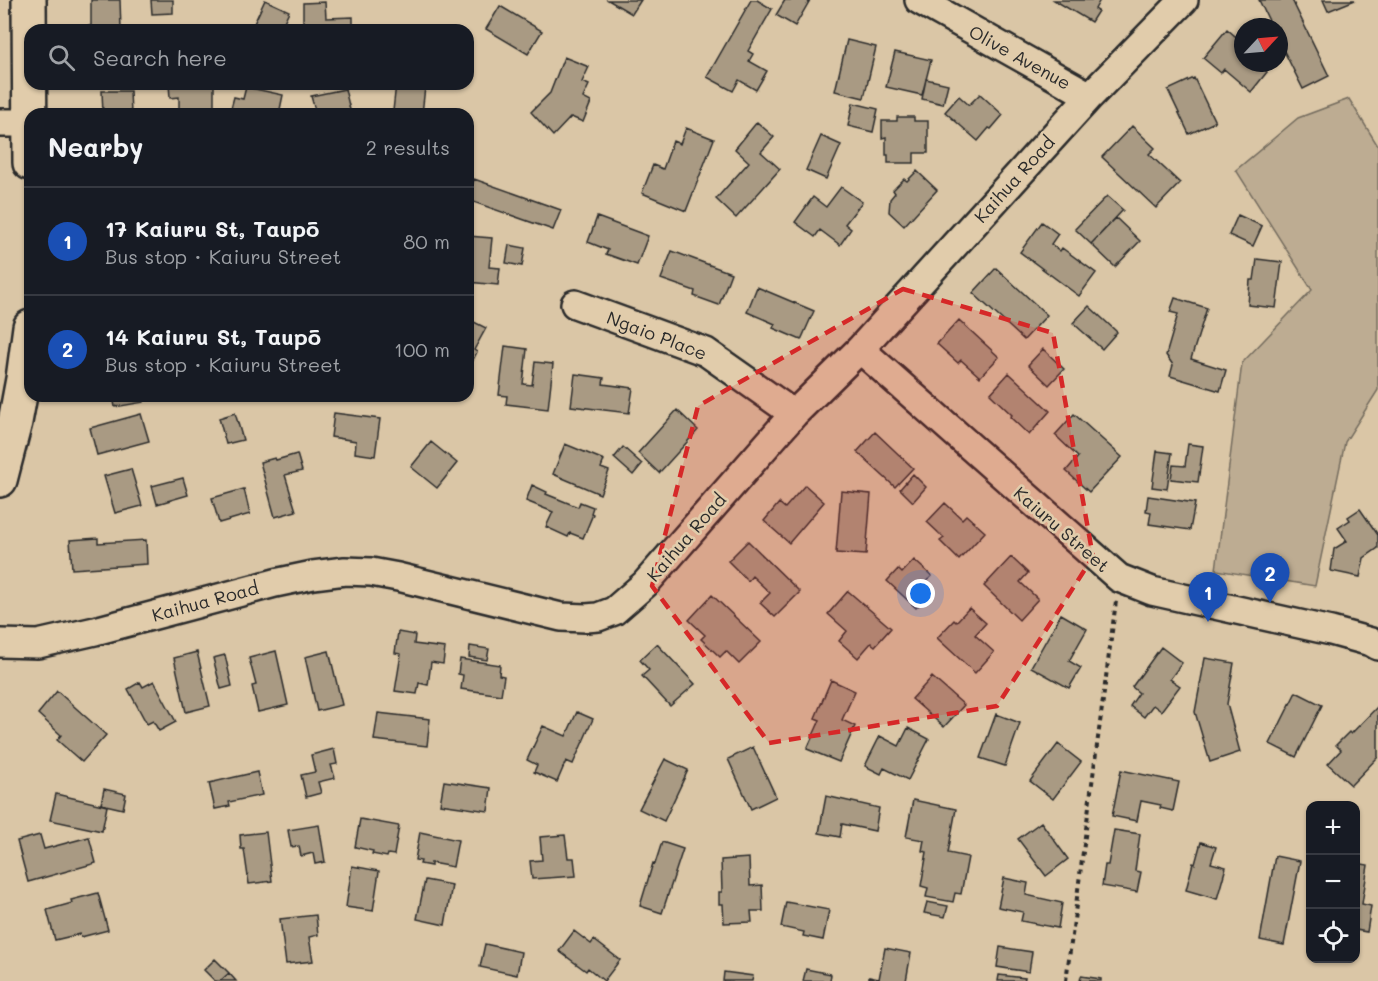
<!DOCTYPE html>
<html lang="en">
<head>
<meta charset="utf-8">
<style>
  body { margin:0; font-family:Mali,sans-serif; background:#242831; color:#f1f3f6 }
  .controls { position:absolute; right:18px; bottom:18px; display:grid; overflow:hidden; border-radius:12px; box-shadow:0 2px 4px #0004 }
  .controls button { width:54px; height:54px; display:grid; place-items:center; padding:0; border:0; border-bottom:2px solid #363941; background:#171b24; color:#f1f3f6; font:30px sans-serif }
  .compass { position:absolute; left:1234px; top:18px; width:54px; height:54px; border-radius:50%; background:#171b24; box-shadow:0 2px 4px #0004; rotate:64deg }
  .you { position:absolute; left:921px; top:594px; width:21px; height:21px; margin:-15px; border:4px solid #fff; border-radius:50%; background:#1a73e8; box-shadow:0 0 0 9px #1a73e833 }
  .badge { display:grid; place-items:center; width:39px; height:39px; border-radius:50%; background:#0f766e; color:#fff; font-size:20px; font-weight:700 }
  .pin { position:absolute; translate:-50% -50px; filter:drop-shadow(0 2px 3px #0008) }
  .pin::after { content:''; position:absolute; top:32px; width:21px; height:18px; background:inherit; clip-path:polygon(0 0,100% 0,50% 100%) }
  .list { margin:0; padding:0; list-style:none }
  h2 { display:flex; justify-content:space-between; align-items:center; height:78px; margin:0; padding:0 24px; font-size:26px }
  h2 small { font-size:20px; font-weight:400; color:#9ea1a6 }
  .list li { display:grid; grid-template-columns:39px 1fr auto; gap:18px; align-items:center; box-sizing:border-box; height:108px; padding:0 24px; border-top:2px solid #363941 }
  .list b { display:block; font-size:22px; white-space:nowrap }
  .list p { margin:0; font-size:20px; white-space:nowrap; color:#9ea1a6 }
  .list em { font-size:20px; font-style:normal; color:#9ea1a6 }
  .icon { flex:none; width:33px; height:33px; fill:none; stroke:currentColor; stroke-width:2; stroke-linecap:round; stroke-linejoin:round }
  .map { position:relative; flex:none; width:1378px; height:981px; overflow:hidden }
  .search { position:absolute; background:#171b24; box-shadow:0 2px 4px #0004; left:24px; top:24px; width:450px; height:66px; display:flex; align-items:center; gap:15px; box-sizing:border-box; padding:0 21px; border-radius:18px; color:#9ea1a6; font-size:22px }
  .panel { position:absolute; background:#171b24; box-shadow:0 2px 4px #0004; left:24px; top:108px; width:450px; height:294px; border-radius:18px }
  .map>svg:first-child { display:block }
  .green { fill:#bdac92; stroke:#746c5e; stroke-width:1.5 }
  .building { fill:#a99a83; stroke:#2b2b2b; stroke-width:1.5 }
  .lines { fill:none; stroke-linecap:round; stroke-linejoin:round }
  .minor-casing { stroke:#2b2b2b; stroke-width:32 }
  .tertiary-casing { stroke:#2b2b2b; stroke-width:38 }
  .path { stroke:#2b2b2b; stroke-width:4; stroke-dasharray:4.5 4.5; stroke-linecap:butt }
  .minor { stroke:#e1ccab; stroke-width:27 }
  .tertiary { stroke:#e1ccab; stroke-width:33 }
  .marked { fill:#d62828; fill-opacity:0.2; stroke:#d62828; stroke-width:4.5; stroke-dasharray:12 8; stroke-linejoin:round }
  .labels { text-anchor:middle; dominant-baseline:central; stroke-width:5; stroke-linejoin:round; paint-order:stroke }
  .street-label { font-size:18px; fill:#2b2b2b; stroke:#e1ccab }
</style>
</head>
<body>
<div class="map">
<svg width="1378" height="981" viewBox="0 0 1378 981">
  <rect width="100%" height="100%" fill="#dac6a6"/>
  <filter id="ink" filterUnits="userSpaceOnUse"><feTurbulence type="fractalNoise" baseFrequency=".0167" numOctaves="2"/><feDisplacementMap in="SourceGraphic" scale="12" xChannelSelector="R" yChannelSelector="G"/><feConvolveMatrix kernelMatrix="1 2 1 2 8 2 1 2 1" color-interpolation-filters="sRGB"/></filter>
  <g filter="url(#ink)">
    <!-- green -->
    <path class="green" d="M1349 99 1378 146V390L1345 442 1315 586 1216 570 1242 363 1312 290 1236 170 1298 118Z"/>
    <!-- building -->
    <path class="building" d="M91 0H120L121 30H88V26H91Z
      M151 0H173V13L152 14Z
      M265 0 289 11 280 30H251Z
      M608 0H641L632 14Z
      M751 0H757L772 9 748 51 753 54 749 61 767 71 756 90 739 80 733 91 707 77Z
      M785 0H810L795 26 776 15Z
      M1054 0H1100L1095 9 1098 11 1091 22Z
      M1259 0H1292L1329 76 1303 89 1279 41V27H1272Z
      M1323 0H1355L1328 11Z
      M325 2 326 18 353 17V30H303V3Z
      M500 6 542 31 528 54 486 29Z
      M1227 29 1243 43 1239 49 1243 52V63H1256L1267 72 1251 92 1224 69 1221 73 1203 58Z
      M847 40 876 47 864 98 835 91Z
      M895 52 931 60 922 95 886 87Z
      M564 57 589 67 582 82 589 85 583 98 591 102 583 122 571 117 553 136 531 112 550 93Z
      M1194 78 1215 122 1189 134 1168 90Z
      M926 79 948 84 943 104 922 99Z
      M169 84H214V114H179V97L170 98Z
      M396 84H433V88L425 87 422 114 393 111Z
      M246 87 283 95 279 114H255L231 108 234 97 243 99Z
      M345 89 351 114H316L311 96Z
      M102 91H130L131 114H103Z
      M980 94 1003 115 991 129 989 128 978 141 945 112 959 96 969 105Z
      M853 103 878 109 873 132 848 126Z
      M897 117H914V121H928V153H914V163H888V155H886V137L882 138V121H897Z
      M757 122 774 137 761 152 780 169 736 218 716 199 749 162 735 149Z
      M1132 126 1155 148 1149 154 1180 183 1156 208 1102 157Z
      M686 128 714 139 686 211 642 193 653 165 663 169 673 141 680 144Z
      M821 136 841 145 826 179 806 170Z
      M917 171 937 190 904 226 889 212 890 199 895 193 893 190 904 179 907 181Z
      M474 179 561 210 553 230 468 200Z
      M841 187 862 202 845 224 851 229 840 245 820 230 815 237 795 222 813 197 826 207Z
      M1107 196 1123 210 1091 244 1075 229Z
      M1238 215 1262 226 1253 246 1229 235Z
      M597 217 648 236 637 265 606 254 608 250 588 242Z
      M1116 218 1140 241 1115 267 1091 244Z
      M1042 222 1058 234 1051 244 1060 251 1062 248 1096 273 1079 296 1020 252Z
      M468 236 492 238 489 267 500 268 498 285 468 282Z
      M509 245 525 248 522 266 506 263Z
      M672 251 731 273 719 305 694 296 695 291 661 279Z
      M1257 259 1282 262 1276 308 1248 305 1250 280H1254Z
      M996 268 1047 315 1024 340 973 293Z
      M757 287 814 311 801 340 773 328 775 324 747 312Z
      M1175 298 1207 308 1191 359 1226 370 1220 391 1170 376 1173 365 1166 355 1178 314 1170 312Z
      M1089 306 1117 332 1102 349 1073 323Z
      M468 319 486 328 474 350 477 352 468 370Z
      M959 320 999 357 980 377 961 360 958 363 937 344Z
      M505 346 527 349 523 384 532 385 535 362 553 364 548 409 506 404 507 396 499 395Z
      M1043 349 1064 369 1049 385 1028 365Z
      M1009 373 1050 411 1029 435 1010 417 1012 415 990 394Z
      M575 374 604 378 603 384 633 388 629 413 571 406Z
      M113 396H143L144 402 115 407Z
      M677 410 698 430 659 473 638 453Z
      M235 413 243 440 226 444 219 418Z
      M334 413 380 419 375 456 355 453 356 441 331 437Z
      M141 414 149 441 97 455 90 428Z
      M1074 414 1122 457 1089 492 1066 471 1078 457 1055 435Z
      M875 432 913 468 895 487 857 452Z
      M431 442 457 463 437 488 411 467Z
      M565 444 604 460 601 468 609 471 600 494 553 474Z
      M1188 444 1203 446 1198 482 1171 479 1173 465 1185 466Z
      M623 447 642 464 633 475 614 458Z
      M1157 451 1172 453 1167 489 1152 487Z
      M297 454 302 471 285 475 296 511 275 517 260 462 275 458 276 460Z
      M131 469 142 506 115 513 104 476Z
      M913 474 926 487 913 502 900 489Z
      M183 478 188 495 157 504 152 486Z
      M532 485 547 492 546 494 578 507 580 502 593 507 591 513 593 514 583 538 570 533 568 537 546 527 553 512 526 501Z
      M805 485 824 502 789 543 764 521 779 503 785 508Z
      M244 489 250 514 219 523 212 498Z
      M841 491 871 494 866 555 836 553Z
      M1148 496 1195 503 1190 530 1149 524 1151 512 1146 511Z
      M945 503 962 519 966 515 985 532 959 560 940 541 944 538 927 522Z
      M1360 509 1378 535V548L1364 558 1360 577 1331 571 1334 549 1347 541 1338 528 1350 520 1348 517Z
      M98 538V543L146 540 147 564 72 569 70 540Z
      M748 541 800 592 775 617 760 603 770 593 752 576 748 581 728 561Z
      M1011 557 1028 573 1020 582 1038 599 1019 620 984 586Z
      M914 560 932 576 917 591 926 598 916 608 887 581 898 569 902 573Z
      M848 591 891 628 875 646 871 643 858 658 839 641 847 631 828 614Z
      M712 595 761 642 739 664 726 651 720 657 701 639 705 635 689 620Z
      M969 608 986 623 975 635 994 652 975 673 937 638 954 620 956 622Z
      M1061 614 1087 629 1069 661 1081 668 1069 688 1031 667Z
      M398 632 415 635 414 644 445 648 443 664 431 662 428 685 419 683 417 694 395 691 401 654 395 653Z
      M657 644 695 684 670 706 642 676 649 670 640 660Z
      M470 646 489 649 487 660 469 657Z
      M1161 647 1182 663 1170 679 1180 686 1161 711 1153 705 1144 717 1130 706 1139 693 1132 687Z
      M276 651 288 705 258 712 252 686 256 685 249 658Z
      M329 651 342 705 317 711 305 657Z
      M197 652 210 706 186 712 174 658Z
      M225 655 232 686 221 689 213 658Z
      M1205 658 1234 663 1227 704 1240 752 1210 762 1195 712Z
      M460 659 500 665 499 675 504 676 501 695 461 689 463 675 458 674Z
      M932 677 964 705 944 727 912 699Z
      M831 680 855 691 842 720 855 726 839 762 807 749 820 720 815 718Z
      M154 681 176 722 159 731 153 721 147 724 128 689 140 682 143 687Z
      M57 691 106 735 82 762 57 740 61 735 38 714Z
      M1296 692 1322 705 1296 757 1270 744Z
      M1378 706V757L1351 785 1328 764 1341 750 1336 745 1349 732 1351 734Z
      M577 712 593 719 573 764 566 761 557 782 534 772 537 765 527 760 543 726 566 736Z
      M378 713 430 719 427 746 374 740Z
      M996 714 1020 723 1005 766 980 758Z
      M908 728 929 739 908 780 884 768 881 774 865 766 880 736 899 746Z
      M1058 744 1081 762 1053 799 1030 781Z
      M753 747 776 797 751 809 728 759Z
      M334 749 337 764 331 765 335 778 318 782 321 793 306 797 301 775 315 772 311 755Z
      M665 759 688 770 664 821 639 809Z
      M1121 770 1179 782 1173 811 1160 808 1161 805 1141 801 1137 821 1112 816Z
      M257 772 262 795 229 802 230 806 215 809 209 783Z
      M444 781 491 788 488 811 440 804Z
      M104 789 126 794 123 809 101 804Z
      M56 794 107 806 102 831 50 820Z
      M826 796 879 808 875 831 842 824 840 837 819 833Z
      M913 800 956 809 948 853 968 857 961 894 955 893 953 902 926 897 928 888 921 886 927 852 922 851 924 840 906 837Z
      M360 819 399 826 394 855 388 854 387 857 372 854 373 851 355 847Z
      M1041 822 1068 859 1046 876 1018 839Z
      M319 825 325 862 315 864 313 853 301 856 299 846 291 847 288 830Z
      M1114 830 1140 834 1135 871 1141 872 1137 892 1102 886 1105 865H1108Z
      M266 832 272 881 249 884 244 849H241L240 835Z
      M420 832 458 840 453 867 431 863V866L420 864 421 861 415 860Z
      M40 835 44 849 89 837 96 863 28 882 17 841Z
      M565 835 568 858H574L576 876 532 879 530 861 542 860 540 837Z
      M662 842 683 849 662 913 640 906 653 863 655 864Z
      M1201 842 1216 847 1211 863 1226 867 1217 899 1186 890 1193 863 1195 864Z
      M1275 856 1300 861 1284 945 1260 940Z
      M749 858 750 886 762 885 763 911H751L752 922 724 923 723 904H719V892H722L721 860Z
      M1356 863 1368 865 1362 904 1371 906 1367 932 1356 930Z
      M352 866 379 871 373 911 346 907Z
      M1004 878 1028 883 1026 895 1062 903 1058 928 1021 921 1023 912 998 907Z
      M425 880 452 885 445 925 417 919Z
      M98 893 108 930 81 937 80 934 55 940 47 910 72 903 71 900Z
      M786 902 829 910 823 940 803 936 804 932 781 927Z
      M927 902 948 906 945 917 924 913Z
      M316 915 318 935 309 937 313 961 286 964 280 919Z
      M574 931 591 944 594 940 620 960 604 981 588 968 586 971 559 951Z
      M485 944 521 952 517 975 480 967Z
      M1000 947 1032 952 1029 972 997 967Z
      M885 948 911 953 906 981H869V977L879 979Z
      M215 959 229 973 220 981H215L204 970Z
      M806 969 831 974 830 981H803Z
      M724 972 753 976 752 981H723Z
      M229 973 236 981H220Z
      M999 975 1025 978 1024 981H998Z
      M1081 976 1101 979V981H1080Z"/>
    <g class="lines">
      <!-- minor casing -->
      <g class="minor-casing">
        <path id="minor" d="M919 0 1090 96
          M0 123H29
          M575 304 706 352 794 414
          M860 349 1119 578 1152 591 1331 631 1371 642 1378 646
          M0 643 38 644 95 631 275 583 313 575 345 571 371 572 398 577 561 617 586 618 598 617 614 611 645 584 794 414 860 349 1090 96 1184 0"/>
      </g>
      <!-- tertiary casing -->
      <g class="tertiary-casing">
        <path id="tertiary" d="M29 0 30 163
          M0 480 15 422 23 379 30 327"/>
      </g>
      <!-- path -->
      <path class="path" d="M1066 981 1116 601"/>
      <!-- minor -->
      <use href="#minor" class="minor"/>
      <!-- tertiary -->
      <use href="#tertiary" class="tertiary"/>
    </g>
  </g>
  <!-- marked area -->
  <path class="marked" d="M903 289 1053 333 1093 557 997 706 769 743 652 586 698 406Z"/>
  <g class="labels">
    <!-- street labels -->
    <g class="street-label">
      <text transform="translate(1020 57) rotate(29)">Olive Avenue</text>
      <text transform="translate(1014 179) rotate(-48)">Kaihua Road</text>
      <text transform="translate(657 335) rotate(21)">Ngaio Place</text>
      <text transform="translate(1062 529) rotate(41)">Kaiuru Street</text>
      <text transform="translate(686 537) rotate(-49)">Kaihua Road</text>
      <text transform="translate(205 601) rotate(-15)">Kaihua Road</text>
    </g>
  </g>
</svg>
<div class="controls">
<button>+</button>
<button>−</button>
<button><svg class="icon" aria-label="locate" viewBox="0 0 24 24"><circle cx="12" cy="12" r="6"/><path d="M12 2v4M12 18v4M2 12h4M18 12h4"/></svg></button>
</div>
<svg class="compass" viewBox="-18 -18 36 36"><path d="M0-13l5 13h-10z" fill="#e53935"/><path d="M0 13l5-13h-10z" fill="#9ea1a6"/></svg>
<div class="you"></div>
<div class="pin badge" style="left:1208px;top:622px;background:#1a4fb4">1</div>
<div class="pin badge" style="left:1270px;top:603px;background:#1a4fb4">2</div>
<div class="search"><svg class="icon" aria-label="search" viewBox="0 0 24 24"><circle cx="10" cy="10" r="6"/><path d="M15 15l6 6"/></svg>Search here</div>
<section class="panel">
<h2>Nearby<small>2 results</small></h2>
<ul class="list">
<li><span class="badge" style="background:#1a4fb4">1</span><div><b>17 Kaiuru St, Taupō</b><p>Bus stop · Kaiuru Street</p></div><em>80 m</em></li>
<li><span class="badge" style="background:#1a4fb4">2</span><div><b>14 Kaiuru St, Taupō</b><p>Bus stop · Kaiuru Street</p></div><em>100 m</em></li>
</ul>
</section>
</div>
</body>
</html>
